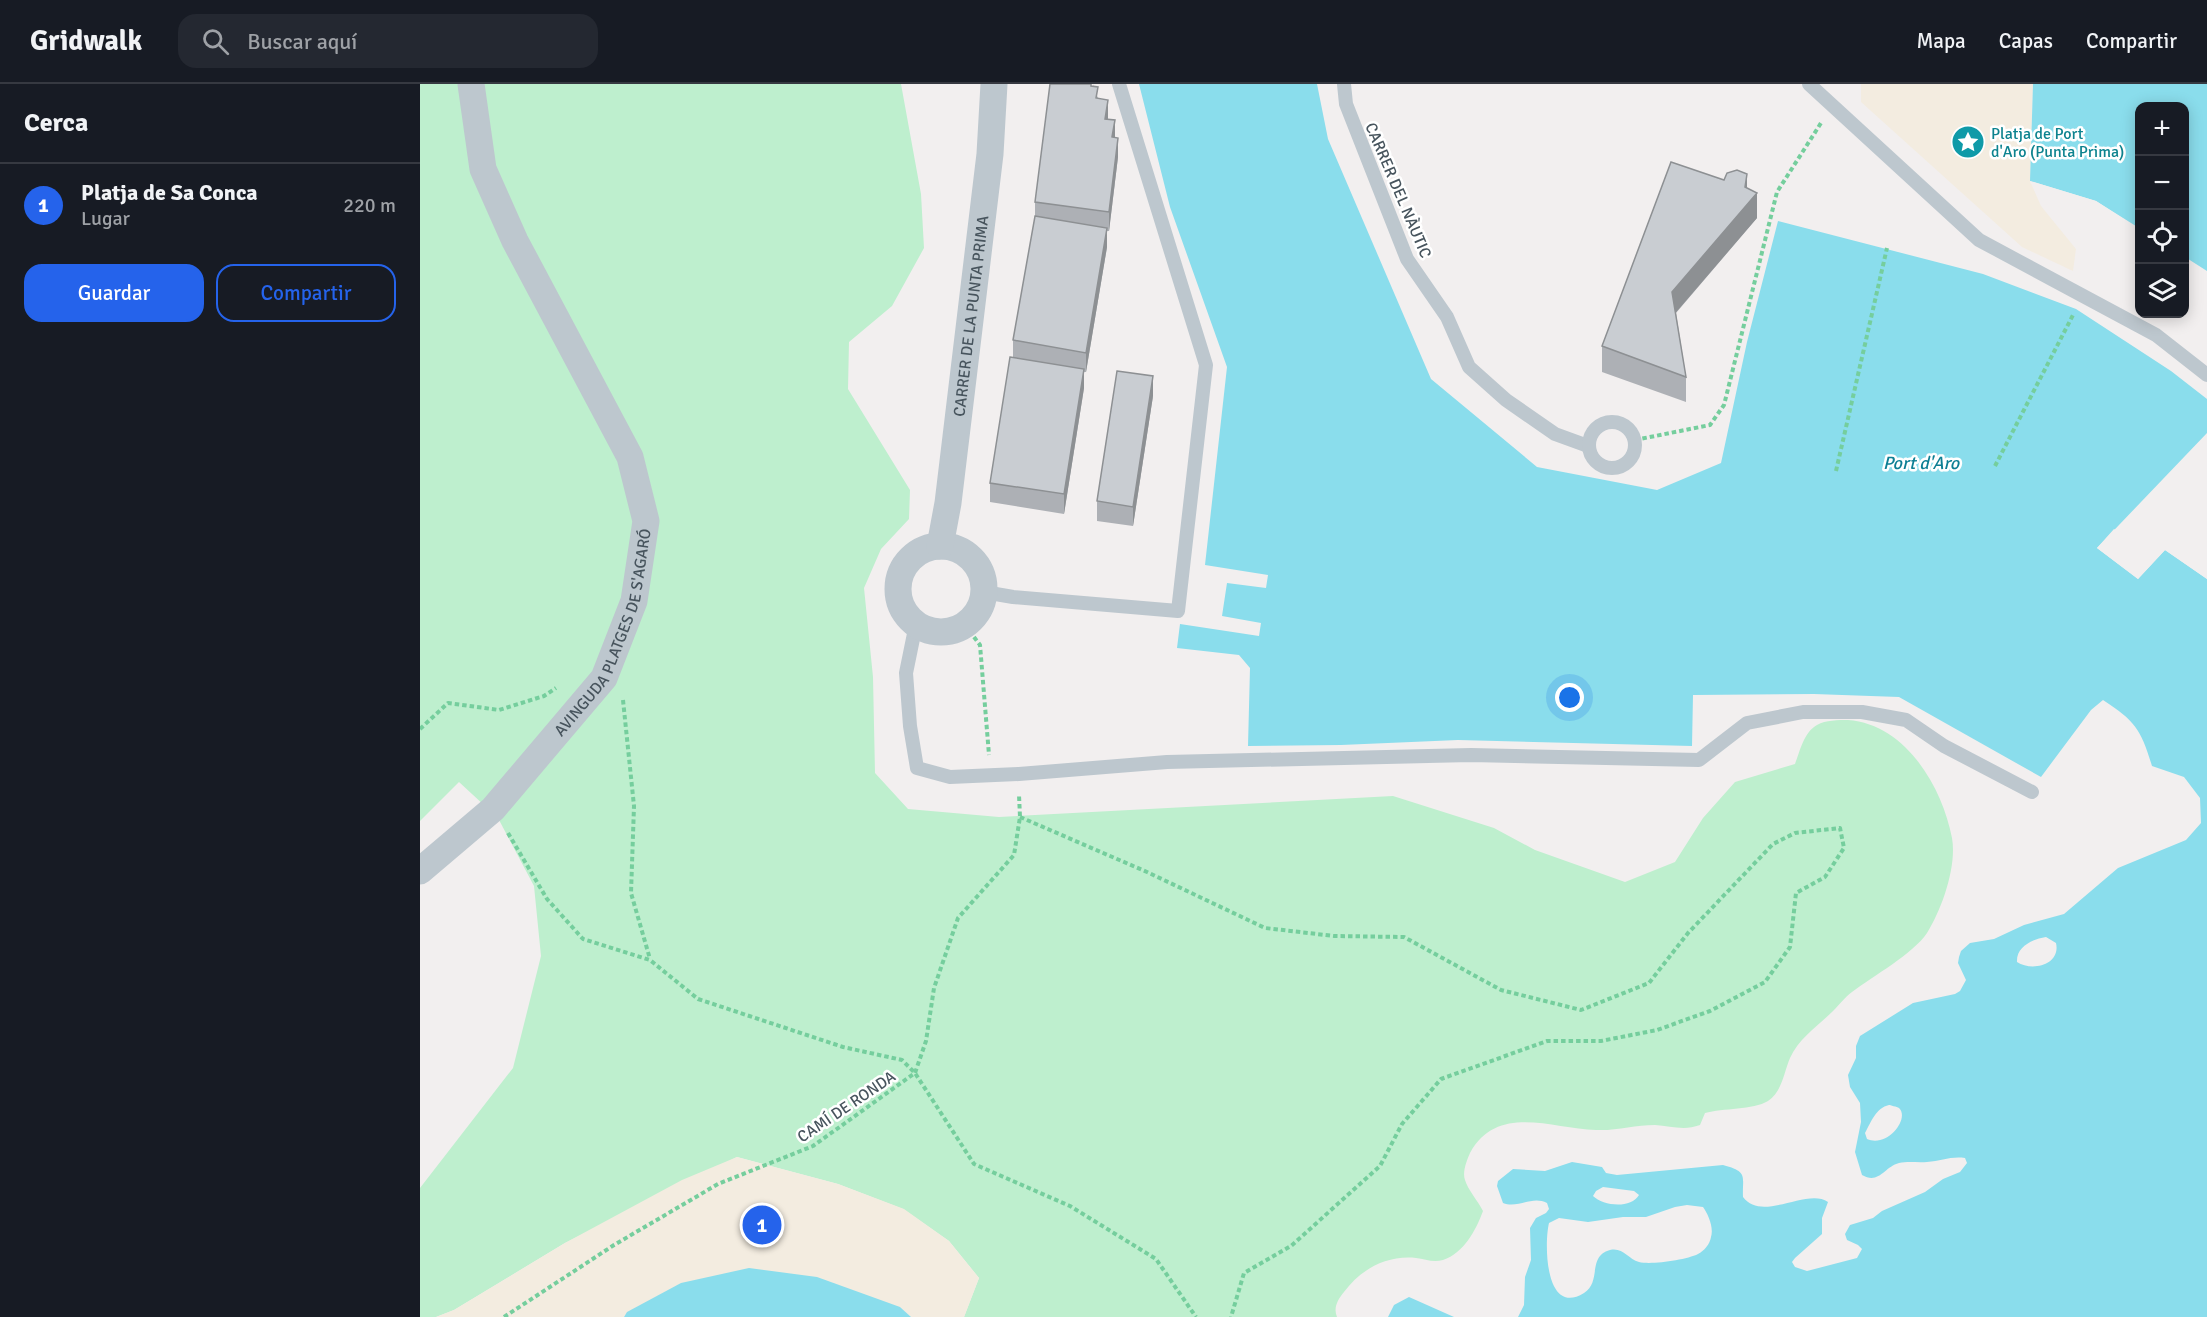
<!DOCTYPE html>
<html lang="es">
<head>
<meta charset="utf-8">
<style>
  :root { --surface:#171b24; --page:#242831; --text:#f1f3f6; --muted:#9ea1a6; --line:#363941; --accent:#2563eb }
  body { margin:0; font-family:Signika,sans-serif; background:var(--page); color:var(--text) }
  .controls { position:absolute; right:18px; top:18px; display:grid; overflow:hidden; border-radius:12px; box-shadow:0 3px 15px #0003 }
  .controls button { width:54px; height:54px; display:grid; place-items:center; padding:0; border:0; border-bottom:2px solid var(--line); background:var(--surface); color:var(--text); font:30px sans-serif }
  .you { position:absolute; left:1150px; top:614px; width:21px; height:21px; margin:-15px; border:4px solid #fff; border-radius:50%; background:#1a73e8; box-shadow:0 0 0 9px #1a73e833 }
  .badge { display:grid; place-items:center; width:39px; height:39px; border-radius:50%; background:var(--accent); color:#fff; font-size:20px; font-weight:700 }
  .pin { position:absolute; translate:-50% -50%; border:3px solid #fff; box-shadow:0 2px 6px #0006 }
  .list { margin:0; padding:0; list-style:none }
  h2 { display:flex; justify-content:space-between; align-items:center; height:78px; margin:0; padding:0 24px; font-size:26px }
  h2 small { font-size:20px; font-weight:400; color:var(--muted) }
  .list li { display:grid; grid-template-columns:39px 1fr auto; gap:18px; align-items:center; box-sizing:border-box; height:84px; padding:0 24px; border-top:2px solid var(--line) }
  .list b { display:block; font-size:22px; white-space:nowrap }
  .list p { margin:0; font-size:20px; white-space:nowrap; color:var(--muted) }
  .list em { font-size:20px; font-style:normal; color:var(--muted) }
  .actions { display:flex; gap:12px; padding:18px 24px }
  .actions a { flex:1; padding:14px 0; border:2px solid var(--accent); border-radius:18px; text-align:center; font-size:21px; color:var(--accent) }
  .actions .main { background:var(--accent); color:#fff }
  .icon { flex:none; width:33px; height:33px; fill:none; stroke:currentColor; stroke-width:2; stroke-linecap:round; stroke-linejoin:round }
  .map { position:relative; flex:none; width:1787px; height:1233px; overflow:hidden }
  header { display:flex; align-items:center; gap:36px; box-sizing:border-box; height:84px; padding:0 30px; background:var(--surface); border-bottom:2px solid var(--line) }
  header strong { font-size:28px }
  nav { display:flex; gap:33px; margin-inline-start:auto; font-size:21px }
  .search { width:420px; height:54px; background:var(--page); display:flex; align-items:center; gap:15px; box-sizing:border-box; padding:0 21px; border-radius:18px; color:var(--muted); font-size:22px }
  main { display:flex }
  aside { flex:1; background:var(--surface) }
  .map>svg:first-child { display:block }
  .green { fill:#beefce }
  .sand { fill:#f3ece0 }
  .water { fill:#8addec; fill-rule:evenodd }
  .pier { fill:#f2efef }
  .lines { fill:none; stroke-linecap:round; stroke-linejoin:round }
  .path { stroke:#75ce9d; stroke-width:4; stroke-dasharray:4.5 3; stroke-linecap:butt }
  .lane { stroke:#bdc7ce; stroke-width:14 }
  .street { stroke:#bdc7ce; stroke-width:27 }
  .wall { fill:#adb0b5 }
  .shaded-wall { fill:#8d9093 }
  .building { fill:#c9cdd2; stroke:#8d9093; stroke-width:1.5 }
  .labels { text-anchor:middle; stroke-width:5; stroke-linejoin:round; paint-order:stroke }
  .culture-label { font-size:16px; fill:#0d838f; stroke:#fff; text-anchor:start }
  .street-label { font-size:16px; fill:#47545d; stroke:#fff }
  .water-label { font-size:18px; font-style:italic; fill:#0d7f94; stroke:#fff }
</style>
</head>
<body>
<header>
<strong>Gridwalk</strong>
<div class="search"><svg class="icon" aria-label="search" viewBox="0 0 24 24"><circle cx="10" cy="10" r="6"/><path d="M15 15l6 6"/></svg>Buscar aquí</div>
<nav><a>Mapa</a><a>Capas</a><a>Compartir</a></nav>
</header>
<main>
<aside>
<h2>Cerca<small></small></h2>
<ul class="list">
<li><span class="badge">1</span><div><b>Platja de Sa Conca</b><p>Lugar</p></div><em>220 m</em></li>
</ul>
<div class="actions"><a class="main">Guardar</a><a>Compartir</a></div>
</aside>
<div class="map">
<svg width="1787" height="1233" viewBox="0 0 1787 1233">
  <rect width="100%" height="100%" fill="#f2efef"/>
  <path class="green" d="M 0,0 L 481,0 L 501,110 L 504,164 L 472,222 L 429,258 L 428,305 L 490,406 L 489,435 L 461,465 L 444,504 L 453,593 L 455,689 L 488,725 L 579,733 L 973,712 L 1074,744 L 1115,766 L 1205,798 L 1255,778 L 1283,734 L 1315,698 L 1375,680 C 1380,667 1384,648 1397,641 C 1406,636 1418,636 1428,636 C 1485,640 1522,702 1532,754 C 1537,782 1522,825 1507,849 C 1493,870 1453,892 1432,908 C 1425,913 1419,921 1413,927 C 1398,942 1379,954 1370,974 C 1364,988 1362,1008 1348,1017 C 1333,1026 1303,1024 1285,1029 L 1280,1041 C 1264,1047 1251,1042 1235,1041 C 1215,1041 1196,1047 1176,1046 C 1132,1045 1078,1019 1050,1069 C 1047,1076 1042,1088 1045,1096 C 1048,1106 1058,1117 1063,1127 C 1056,1146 1044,1169 1023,1176 C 1013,1179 1005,1175 996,1174 C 967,1171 941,1185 924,1208 C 918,1215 913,1224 917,1233 L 544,1233 L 559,1194 L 529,1157 L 483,1125 L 418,1100 L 317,1073 L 145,1159 L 34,1226 L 16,1233 L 0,1233 L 0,1104 L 93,984 L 121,872 L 114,802 L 78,734 L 39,698 L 0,737 Z"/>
  <g class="sand">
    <polygon points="1441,0 1613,0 1610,97 1621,122 1656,165 1653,187 1602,163 1441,18"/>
    <polygon points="317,1073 418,1100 484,1125 529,1157 559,1194 544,1233 491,1233 480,1223 207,1228 204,1233 16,1233 34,1226 145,1159 262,1096"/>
  </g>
  <g class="water">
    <path d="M 719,0 L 897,0 L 908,55 L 1011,295 L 1117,383 L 1237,406 L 1301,379 L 1327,258 L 1358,137 L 1563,190 L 1656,225 L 1751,287 L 1787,315 L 1787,349 L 1677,464 L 1718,495 L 1745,466 L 1787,495 L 1787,1233 L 1098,1233 L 1104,1221 L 1105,1193 L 1111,1176 L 1110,1144 L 1116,1134 L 1126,1129 L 1129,1125 L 1127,1119 C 1112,1111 1098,1125 1083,1119 L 1077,1102 L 1078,1097 L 1093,1085 L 1125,1087 L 1152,1078 L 1182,1083 L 1186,1089 L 1197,1091 L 1303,1081 C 1329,1088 1322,1092 1323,1113 C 1342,1139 1387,1103 1408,1118 L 1402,1134 L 1402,1150 L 1375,1174 L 1372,1178 L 1375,1183 L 1387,1187 L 1437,1174 L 1442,1165 L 1438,1161 L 1427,1156 L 1425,1150 L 1430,1141 L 1453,1134 L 1462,1127 L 1505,1108 L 1523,1095 L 1540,1088 L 1547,1079 L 1545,1074 C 1531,1072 1521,1077 1507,1078 C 1498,1079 1489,1077 1479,1079 C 1464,1083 1459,1101 1442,1091 L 1435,1068 L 1441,1038 L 1440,1019 L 1430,1003 L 1428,991 L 1436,974 L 1436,962 L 1440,952 L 1493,919 L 1535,910 L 1540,907 L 1546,896 L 1538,879 L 1539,873 L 1541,867 L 1550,859 L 1574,855 L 1604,841 L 1644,830 L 1698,784 L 1766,756 L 1781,739 L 1780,714 L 1764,693 L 1732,682 C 1721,645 1715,637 1683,616 L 1671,626 L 1621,693 L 1479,613 L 1394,610 L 1273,611 L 1272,662 L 1038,656 L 921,661 L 828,662 L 830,584 L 819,571 L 757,564 L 760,540 L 839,552 L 841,539 L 802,532 L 807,499 L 846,504 L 848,491 L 785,481 L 807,283 L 750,123 ZM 1626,853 L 1636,859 C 1641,881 1612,888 1597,878 C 1596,863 1612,855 1626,853 ZM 1469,1021 C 1470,1021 1477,1023 1479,1024 C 1490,1034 1468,1064 1447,1055 L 1445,1049 C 1451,1038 1456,1024 1469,1021 ZM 1183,1103 L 1214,1107 L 1219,1111 C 1211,1125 1183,1122 1173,1112 L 1176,1107 ZM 1267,1121 L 1283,1123 C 1288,1130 1294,1143 1291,1153 C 1290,1160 1284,1167 1278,1170 C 1266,1176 1231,1181 1219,1178 C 1208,1175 1203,1163 1190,1166 C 1167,1172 1182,1198 1164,1209 C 1125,1233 1124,1160 1129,1139 L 1139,1134 L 1168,1138 L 1203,1133 L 1226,1133 L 1255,1123 Z"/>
    <polygon points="1613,0 1787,0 1787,187 1765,173 1764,22 1720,22 1719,145 1676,117 1610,97"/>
    <polygon points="329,1184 397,1193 480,1223 491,1233 204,1233 207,1228 261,1199"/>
    <polygon points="989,1213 1034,1233 968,1233 974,1221"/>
  </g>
  <g class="pier">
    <polygon points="1610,97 1676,117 1719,144 1720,148 1675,120 1611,100"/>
    <polygon points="1694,445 1697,447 1682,464 1718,491 1745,463 1787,492 1787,495 1745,466 1718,495 1677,464"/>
  </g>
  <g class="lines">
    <g class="path">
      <polyline points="1215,356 1290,341 1304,321 1357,108 1401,39"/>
      <polyline points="1575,382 1653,231"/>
      <polyline points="1416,387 1467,164"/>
      <polyline points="545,541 560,561 569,671"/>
      <polyline points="203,616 214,722 211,809 230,875"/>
      <polyline points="0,645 28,619 79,626 124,612 136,604"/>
      <polyline points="600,733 727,788 845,844 914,852 984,853 1081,906 1161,926 1229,899 1268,849 1353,760 1375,749 1420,744 1424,764 1405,793 1376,809 1370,863 1345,898 1290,927 1237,946 1181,957 1127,957 1021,995 982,1040 960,1082 871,1162 824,1189 811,1233"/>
      <polyline points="88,749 127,815 163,855 230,876 278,915 423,963 482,976 495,989 554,1080 650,1122 736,1175 776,1233"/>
      <polyline points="84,1233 194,1161 298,1100 393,1062 495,989 506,957 514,904 538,834 594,771 600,733 599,711"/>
    </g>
    <g class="lane">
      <polyline points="924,0 926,20 987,175 1027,233 1049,283 1086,316 1135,350 1168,362"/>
      <polyline points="1389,0 1559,156 1736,251 1787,291"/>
      <circle cx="1192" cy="361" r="23"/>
      <polyline points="564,508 593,513 758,527 786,281 699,0"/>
      <polyline points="496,540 486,589 490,642 497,684 530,693 599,690 747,678 1051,671 1279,676 1327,639 1383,628 1442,628 1486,636 1524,662 1612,708"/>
    </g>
    <g class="street">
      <circle cx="521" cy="505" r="43"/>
      <path id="s1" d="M 520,462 L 528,419 L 570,70 L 574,0"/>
      <path id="s2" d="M 0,787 L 73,725 L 184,594 L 214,517 L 226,437 L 210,373 L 95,157 L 63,85 L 51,0"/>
    </g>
  </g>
  <g class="wall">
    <polygon points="674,0 673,3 678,14 695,53 698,73 689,147 687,147 687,163 666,288 664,288 664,304 644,430 570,418 570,399 593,274 593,256 615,132 615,118"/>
    <polygon points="1327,104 1337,134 1256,229 1266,293 1266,318 1182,288 1182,262"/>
    <polygon points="733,312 713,442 677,437 677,417"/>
  </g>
  <g class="shaded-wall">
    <polygon points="688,16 688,35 685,35"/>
    <polygon points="695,36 695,55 692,53"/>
    <polygon points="698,54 698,73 689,147 689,128"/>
    <polygon points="1327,90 1327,115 1337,109 1337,134 1252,233 1252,208 1325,103"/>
    <polygon points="687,144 687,163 666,288 666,269"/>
    <polygon points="664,285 664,304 644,430 644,410"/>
    <polygon points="733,292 733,312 713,442 713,423"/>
  </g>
  <g class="building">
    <polygon points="630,0 671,0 671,2 678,3 676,14 688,16 685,35 695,36 692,53 698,54 689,128 615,118"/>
    <polygon points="1251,78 1304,96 1307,89 1317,86 1327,90 1325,103 1337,109 1252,208 1266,293 1182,262"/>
    <polygon points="615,132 687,144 666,269 593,256"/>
    <polygon points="590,273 664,285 644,410 570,399"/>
    <polygon points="697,287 733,292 713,423 677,417"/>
  </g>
  <defs>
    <symbol id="sight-disc" viewBox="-11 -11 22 22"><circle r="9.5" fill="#0f9aa8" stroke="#fff"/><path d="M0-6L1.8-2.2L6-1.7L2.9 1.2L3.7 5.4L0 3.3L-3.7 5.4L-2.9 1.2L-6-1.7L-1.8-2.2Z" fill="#fff"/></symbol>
  </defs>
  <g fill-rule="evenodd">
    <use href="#sight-disc" x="1529" y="39" width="38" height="38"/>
  </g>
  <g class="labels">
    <g class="culture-label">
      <text x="1571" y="55">Platja de Port<tspan x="1571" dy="18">d'Aro (Punta Prima)</tspan></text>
    </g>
    <g class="street-label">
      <text transform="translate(979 106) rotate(67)" y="6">CARRER DEL NÀUTIC</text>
      <text dy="6" stroke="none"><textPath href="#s1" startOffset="232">CARRER DE LA PUNTA PRIMA</textPath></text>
      <text dy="6" stroke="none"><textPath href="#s2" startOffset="309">AVINGUDA PLATGES DE S'AGARÓ</textPath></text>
      <text transform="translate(426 1022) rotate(-34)" y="6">CAMÍ DE RONDA</text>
    </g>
    <g class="water-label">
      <text x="1501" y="385">Port d'Aro</text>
    </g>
  </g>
</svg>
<div class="controls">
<button>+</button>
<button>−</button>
<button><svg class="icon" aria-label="locate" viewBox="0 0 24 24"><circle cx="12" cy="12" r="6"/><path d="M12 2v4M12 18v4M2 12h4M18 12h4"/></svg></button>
<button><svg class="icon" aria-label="layers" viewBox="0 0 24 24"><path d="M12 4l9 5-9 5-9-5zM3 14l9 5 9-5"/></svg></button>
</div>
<div class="you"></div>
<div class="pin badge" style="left:342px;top:1141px">1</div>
</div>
</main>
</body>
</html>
